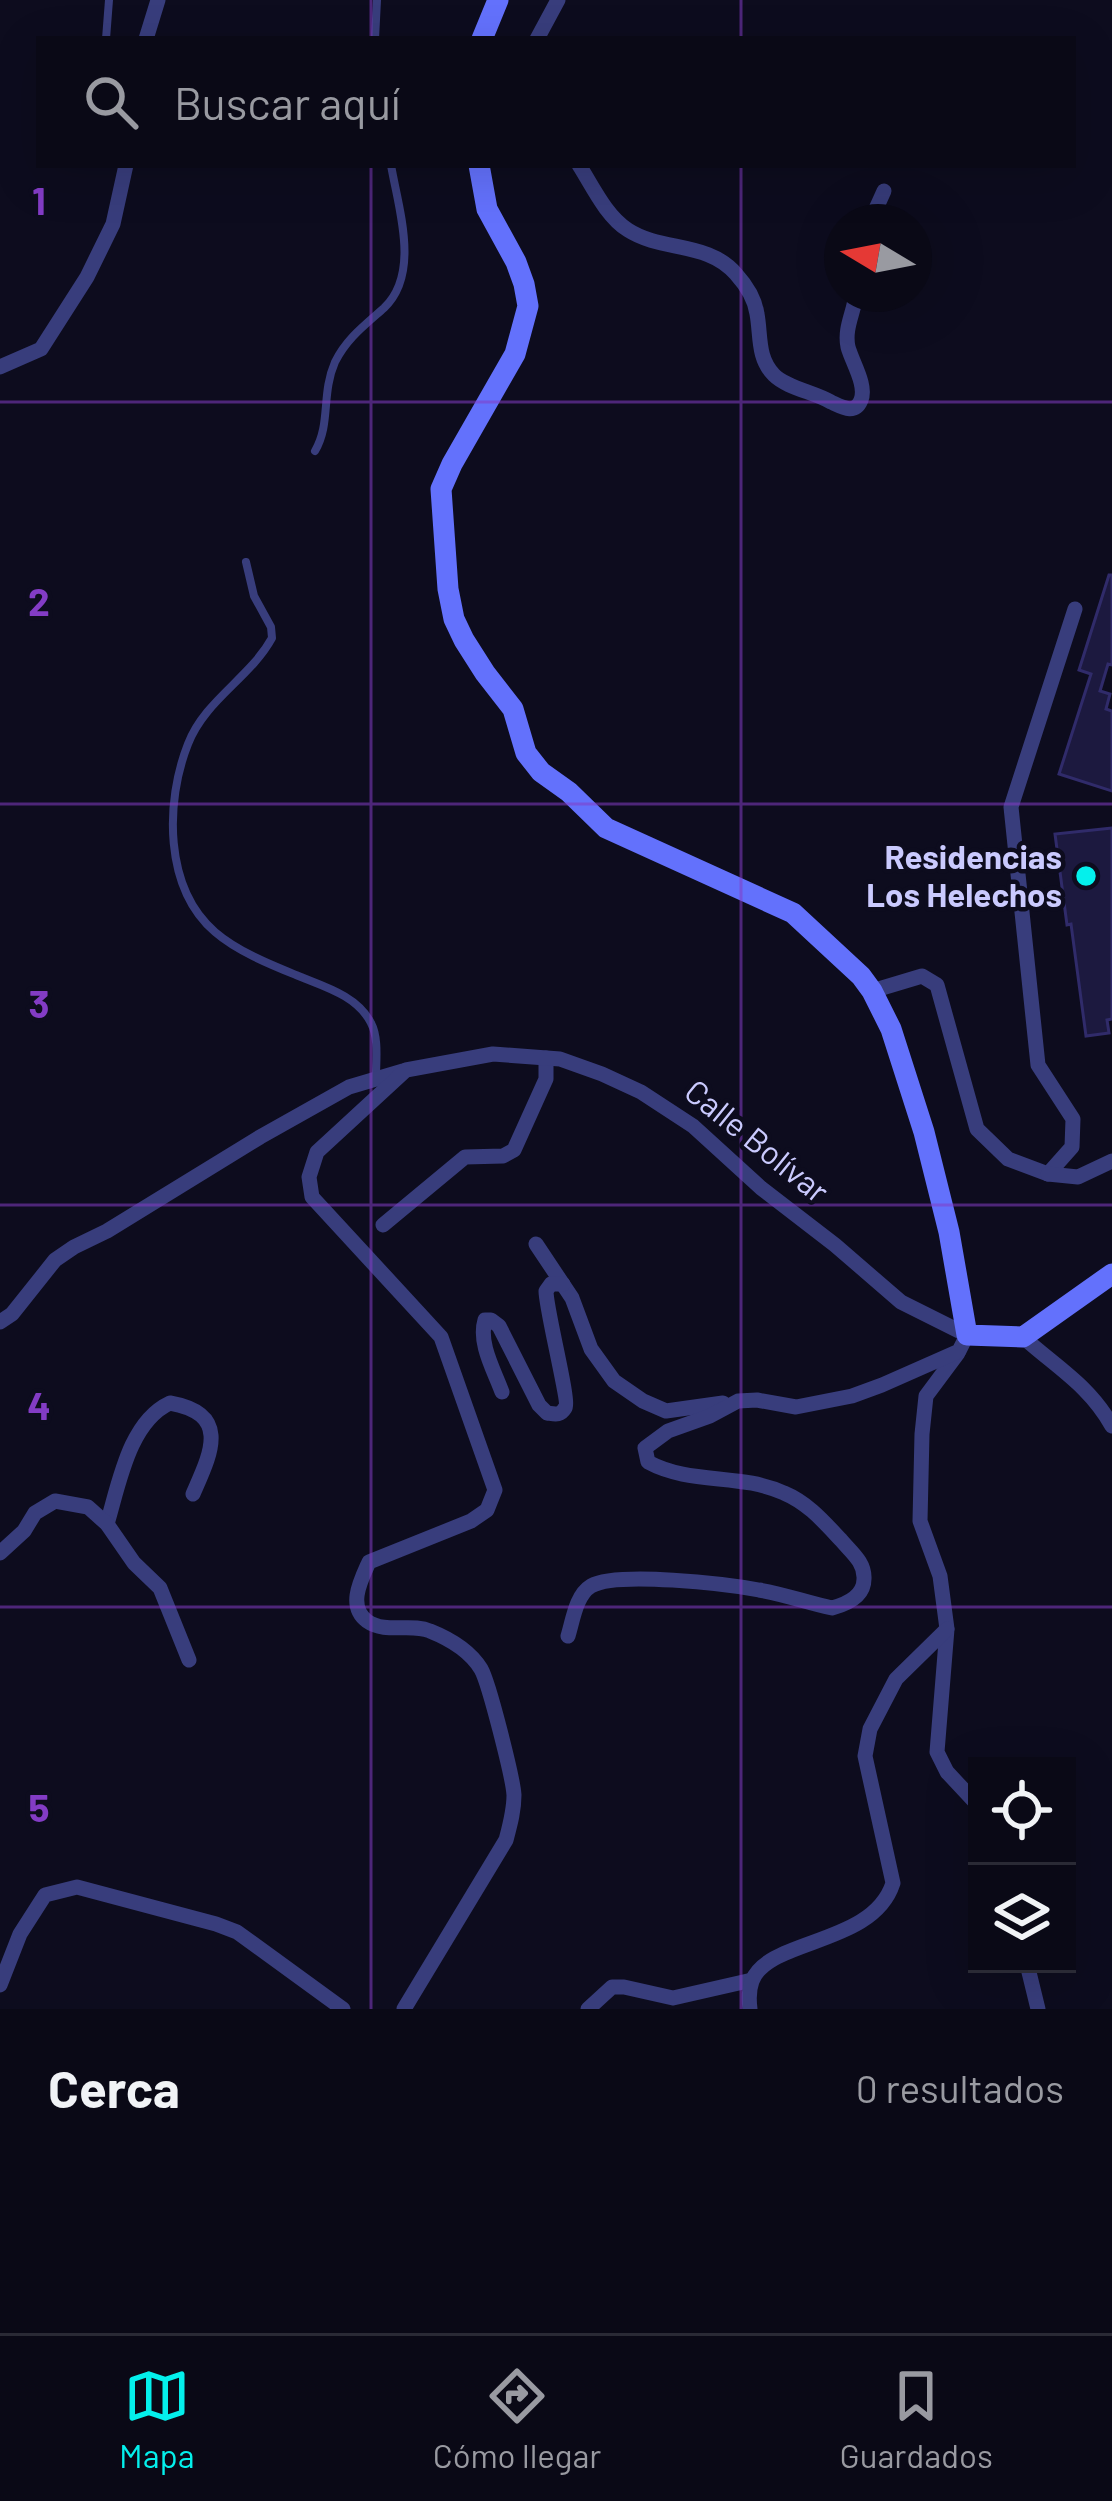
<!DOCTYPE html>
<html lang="es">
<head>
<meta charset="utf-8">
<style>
  :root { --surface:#0a0916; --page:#13121f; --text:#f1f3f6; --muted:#999aa1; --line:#2a2a35; --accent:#04f0ec }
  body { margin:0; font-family:Barlow,sans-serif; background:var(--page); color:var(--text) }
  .controls { position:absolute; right:36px; bottom:36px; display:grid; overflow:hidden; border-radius:0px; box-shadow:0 12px 48px #0002 }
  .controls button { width:108px; height:108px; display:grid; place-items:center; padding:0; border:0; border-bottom:3px solid var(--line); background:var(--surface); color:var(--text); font:60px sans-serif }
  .compass { position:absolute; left:824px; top:204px; width:108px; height:108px; border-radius:50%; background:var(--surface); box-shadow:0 12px 48px #0002; rotate:280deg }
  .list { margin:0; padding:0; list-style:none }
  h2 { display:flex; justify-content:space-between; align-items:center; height:156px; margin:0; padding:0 48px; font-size:51px }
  h2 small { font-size:39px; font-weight:400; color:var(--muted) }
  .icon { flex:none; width:66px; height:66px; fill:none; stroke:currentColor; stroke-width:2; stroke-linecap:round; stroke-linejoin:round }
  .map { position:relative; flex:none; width:1112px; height:2009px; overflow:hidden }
  .search { position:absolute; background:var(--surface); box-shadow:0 12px 48px #0002; left:36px; right:36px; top:36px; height:132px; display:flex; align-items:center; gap:30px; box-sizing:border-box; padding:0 42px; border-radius:0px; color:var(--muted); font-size:45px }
  .sheet { height:324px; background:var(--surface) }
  nav { display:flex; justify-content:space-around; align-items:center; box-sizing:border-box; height:168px; border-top:3px solid var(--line); background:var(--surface); font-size:33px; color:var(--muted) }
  nav a { display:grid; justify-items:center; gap:6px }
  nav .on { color:var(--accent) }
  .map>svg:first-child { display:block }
  .building { fill:#1c193f; stroke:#302b6a; stroke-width:3 }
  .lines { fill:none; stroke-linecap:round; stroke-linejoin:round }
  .lane { stroke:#383d7c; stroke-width:8 }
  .street { stroke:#383d7c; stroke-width:15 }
  .secondary { stroke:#6371fc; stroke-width:21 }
  .grid { fill:none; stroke:#833cc5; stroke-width:3; stroke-opacity:0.55 }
  .poi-dot { fill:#04f0ec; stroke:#0d0c1e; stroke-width:4.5 }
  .labels { text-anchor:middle; stroke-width:9; stroke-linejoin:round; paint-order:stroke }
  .poi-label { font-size:33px; font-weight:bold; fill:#cacafe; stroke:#0d0c1e; text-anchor:end }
  .street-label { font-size:33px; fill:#cacafe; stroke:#0d0c1e }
  .grid-label { font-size:39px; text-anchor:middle; font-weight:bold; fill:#833cc5; stroke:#0d0c1e; stroke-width:9; stroke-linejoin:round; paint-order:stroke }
</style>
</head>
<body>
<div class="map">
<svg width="1112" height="2009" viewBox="0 0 1112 2009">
  <rect width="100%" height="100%" fill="#0d0c1e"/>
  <g class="building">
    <polygon points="1109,575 1112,575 1112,665 1108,664 1100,691 1110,694 1106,709 1112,711 1112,791 1059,774 1091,674 1079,670"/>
    <polygon points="1112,828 1112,1019 1107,1020 1109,1033 1086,1036 1071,924 1067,925 1055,834"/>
  </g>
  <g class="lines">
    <g class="lane">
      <polyline points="106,39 109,0"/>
      <polyline points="375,39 377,0"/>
      <path d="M 315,451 C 331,424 321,394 335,362 C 347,338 365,325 384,308 C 421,273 398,207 391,165"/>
      <path d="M 246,562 L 254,596 L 271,627 L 272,638 C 250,678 205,700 188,744 C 165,802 164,888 215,932 C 237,951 269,964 296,975 C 322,986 357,995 371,1023 C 379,1038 376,1061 376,1077"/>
    </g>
    <g class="street">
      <polyline points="146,39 158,0"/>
      <polyline points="537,39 558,0"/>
      <path d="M 579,165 C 593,187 606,216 628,230 C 662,252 708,241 736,274 C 746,285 755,300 757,314 C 761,335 757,358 774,375 C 787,388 814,392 831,402 C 842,407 855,415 861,400 C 867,385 852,362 848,347 C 844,328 854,313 856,294"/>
      <polyline points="870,222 884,191"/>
      <polyline points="0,367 41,349 87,277 113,224 126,165"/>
      <polyline points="872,991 922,976 937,985 977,1129 1008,1159 1048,1174 1072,1147 1073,1119 1038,1065 1011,807 1075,609"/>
      <polyline points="1048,1174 1078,1177 1112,1161"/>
      <polyline points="383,1225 465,1157 503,1156 514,1150 546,1079 546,1058"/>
      <polyline points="536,1244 572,1298 591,1349 614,1381 643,1401 666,1411 723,1403"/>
      <polyline points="0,1322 12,1314 55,1260 74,1247 107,1231 260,1137 349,1087 403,1071"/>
      <path d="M 1023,1337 C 1056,1367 1089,1385 1112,1426"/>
      <polyline points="958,1353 926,1396 922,1434 920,1521 940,1576 947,1629 937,1752 947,1772 977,1804"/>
      <path d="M 502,1392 C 494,1370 478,1343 485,1320 L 491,1320 L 499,1326 L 539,1405 L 547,1413 C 555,1414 560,1416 565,1408 C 570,1401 546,1310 546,1291 L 551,1284 L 563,1284"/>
      <path d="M 107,1524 C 119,1484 129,1422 170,1403 C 232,1414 210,1455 193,1494"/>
      <polyline points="0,1553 24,1531 35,1513 55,1501 88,1507 107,1524 134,1563 160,1588 189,1660"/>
      <polyline points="1027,1964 1038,2009"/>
      <polyline points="0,1985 20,1934 45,1895 77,1887 216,1924 237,1932 343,2009"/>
      <path d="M 404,2009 L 506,1840 C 510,1825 514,1811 514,1795 C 513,1778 489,1683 481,1669 C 470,1651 450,1639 430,1631 C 412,1623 385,1634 367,1621 C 347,1606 361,1580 369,1562 L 471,1521 L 487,1510 L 495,1490 L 441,1337 L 312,1197 L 309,1177 L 317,1152 L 406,1070 L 493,1054 L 560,1059 L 602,1074 L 641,1092 L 693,1126 L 761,1188 L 835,1245 L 901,1302 L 967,1335 L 959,1351 L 882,1385 L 852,1396 L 796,1407 L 757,1400 L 738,1401 L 710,1416 L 668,1431 L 645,1448 L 648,1462 C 690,1485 741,1473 784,1493 C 808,1503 824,1522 841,1540 C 851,1552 865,1562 864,1579 C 864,1596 847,1604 832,1608 C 808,1603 784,1594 759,1590 C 727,1584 617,1571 591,1586 C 576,1595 573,1620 568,1636"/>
      <polyline points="588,2009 612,1987 624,1987 673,1998 752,1980"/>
      <path d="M 750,2009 C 749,2001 749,1989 752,1981 C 768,1938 873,1946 893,1883 L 865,1756 L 870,1729 L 896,1679 L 947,1629"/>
    </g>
    <g class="secondary">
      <polyline points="482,39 498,0"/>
      <polyline points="479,165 487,209 516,262 524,284 528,306 515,354 452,464 441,489 448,589 454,619 464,640 485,673 513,709 526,753 541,772 569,792 606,828 793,913 861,976 872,991 891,1029 924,1132 949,1232 967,1335 1023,1337 1112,1274"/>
    </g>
  </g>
  <path class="grid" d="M 371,0 L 371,39M 741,0 L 741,39M 371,165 L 371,2009M 741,165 L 741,2009M 0,402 L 1112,402M 0,804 L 1112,804M 0,1205 L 1112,1205M 0,1607 L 1112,1607"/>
  <circle class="poi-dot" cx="1086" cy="876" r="12"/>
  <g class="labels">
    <g class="poi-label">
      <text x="1062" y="869">Residencias<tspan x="1062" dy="38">Los Helechos</tspan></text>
    </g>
    <g class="street-label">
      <text transform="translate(757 1141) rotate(39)" y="12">Calle Bolívar</text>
    </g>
  </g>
  <g class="grid-label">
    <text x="39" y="215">1</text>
    <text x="39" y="616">2</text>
    <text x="39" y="1018">3</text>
    <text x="39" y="1420">4</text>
    <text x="39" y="1822">5</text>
  </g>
</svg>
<div class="controls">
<button><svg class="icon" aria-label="locate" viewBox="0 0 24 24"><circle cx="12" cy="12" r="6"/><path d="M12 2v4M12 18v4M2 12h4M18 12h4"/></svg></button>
<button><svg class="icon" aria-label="layers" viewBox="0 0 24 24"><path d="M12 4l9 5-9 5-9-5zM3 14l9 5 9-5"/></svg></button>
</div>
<svg class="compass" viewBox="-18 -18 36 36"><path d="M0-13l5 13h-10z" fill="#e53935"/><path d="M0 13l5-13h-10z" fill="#999aa1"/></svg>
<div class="search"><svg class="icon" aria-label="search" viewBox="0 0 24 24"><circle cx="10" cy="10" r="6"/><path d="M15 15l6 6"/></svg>Buscar aquí</div>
</div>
<section class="sheet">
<h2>Cerca<small>0 resultados</small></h2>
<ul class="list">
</ul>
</section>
<nav>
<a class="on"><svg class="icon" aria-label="map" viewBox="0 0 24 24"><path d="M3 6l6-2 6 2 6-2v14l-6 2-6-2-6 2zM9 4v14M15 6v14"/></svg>Mapa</a>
<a><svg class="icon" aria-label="directions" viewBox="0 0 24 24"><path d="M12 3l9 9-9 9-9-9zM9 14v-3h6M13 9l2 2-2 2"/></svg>Cómo llegar</a>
<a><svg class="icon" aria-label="saved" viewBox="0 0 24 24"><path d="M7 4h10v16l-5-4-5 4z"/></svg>Guardados</a>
</nav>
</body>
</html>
